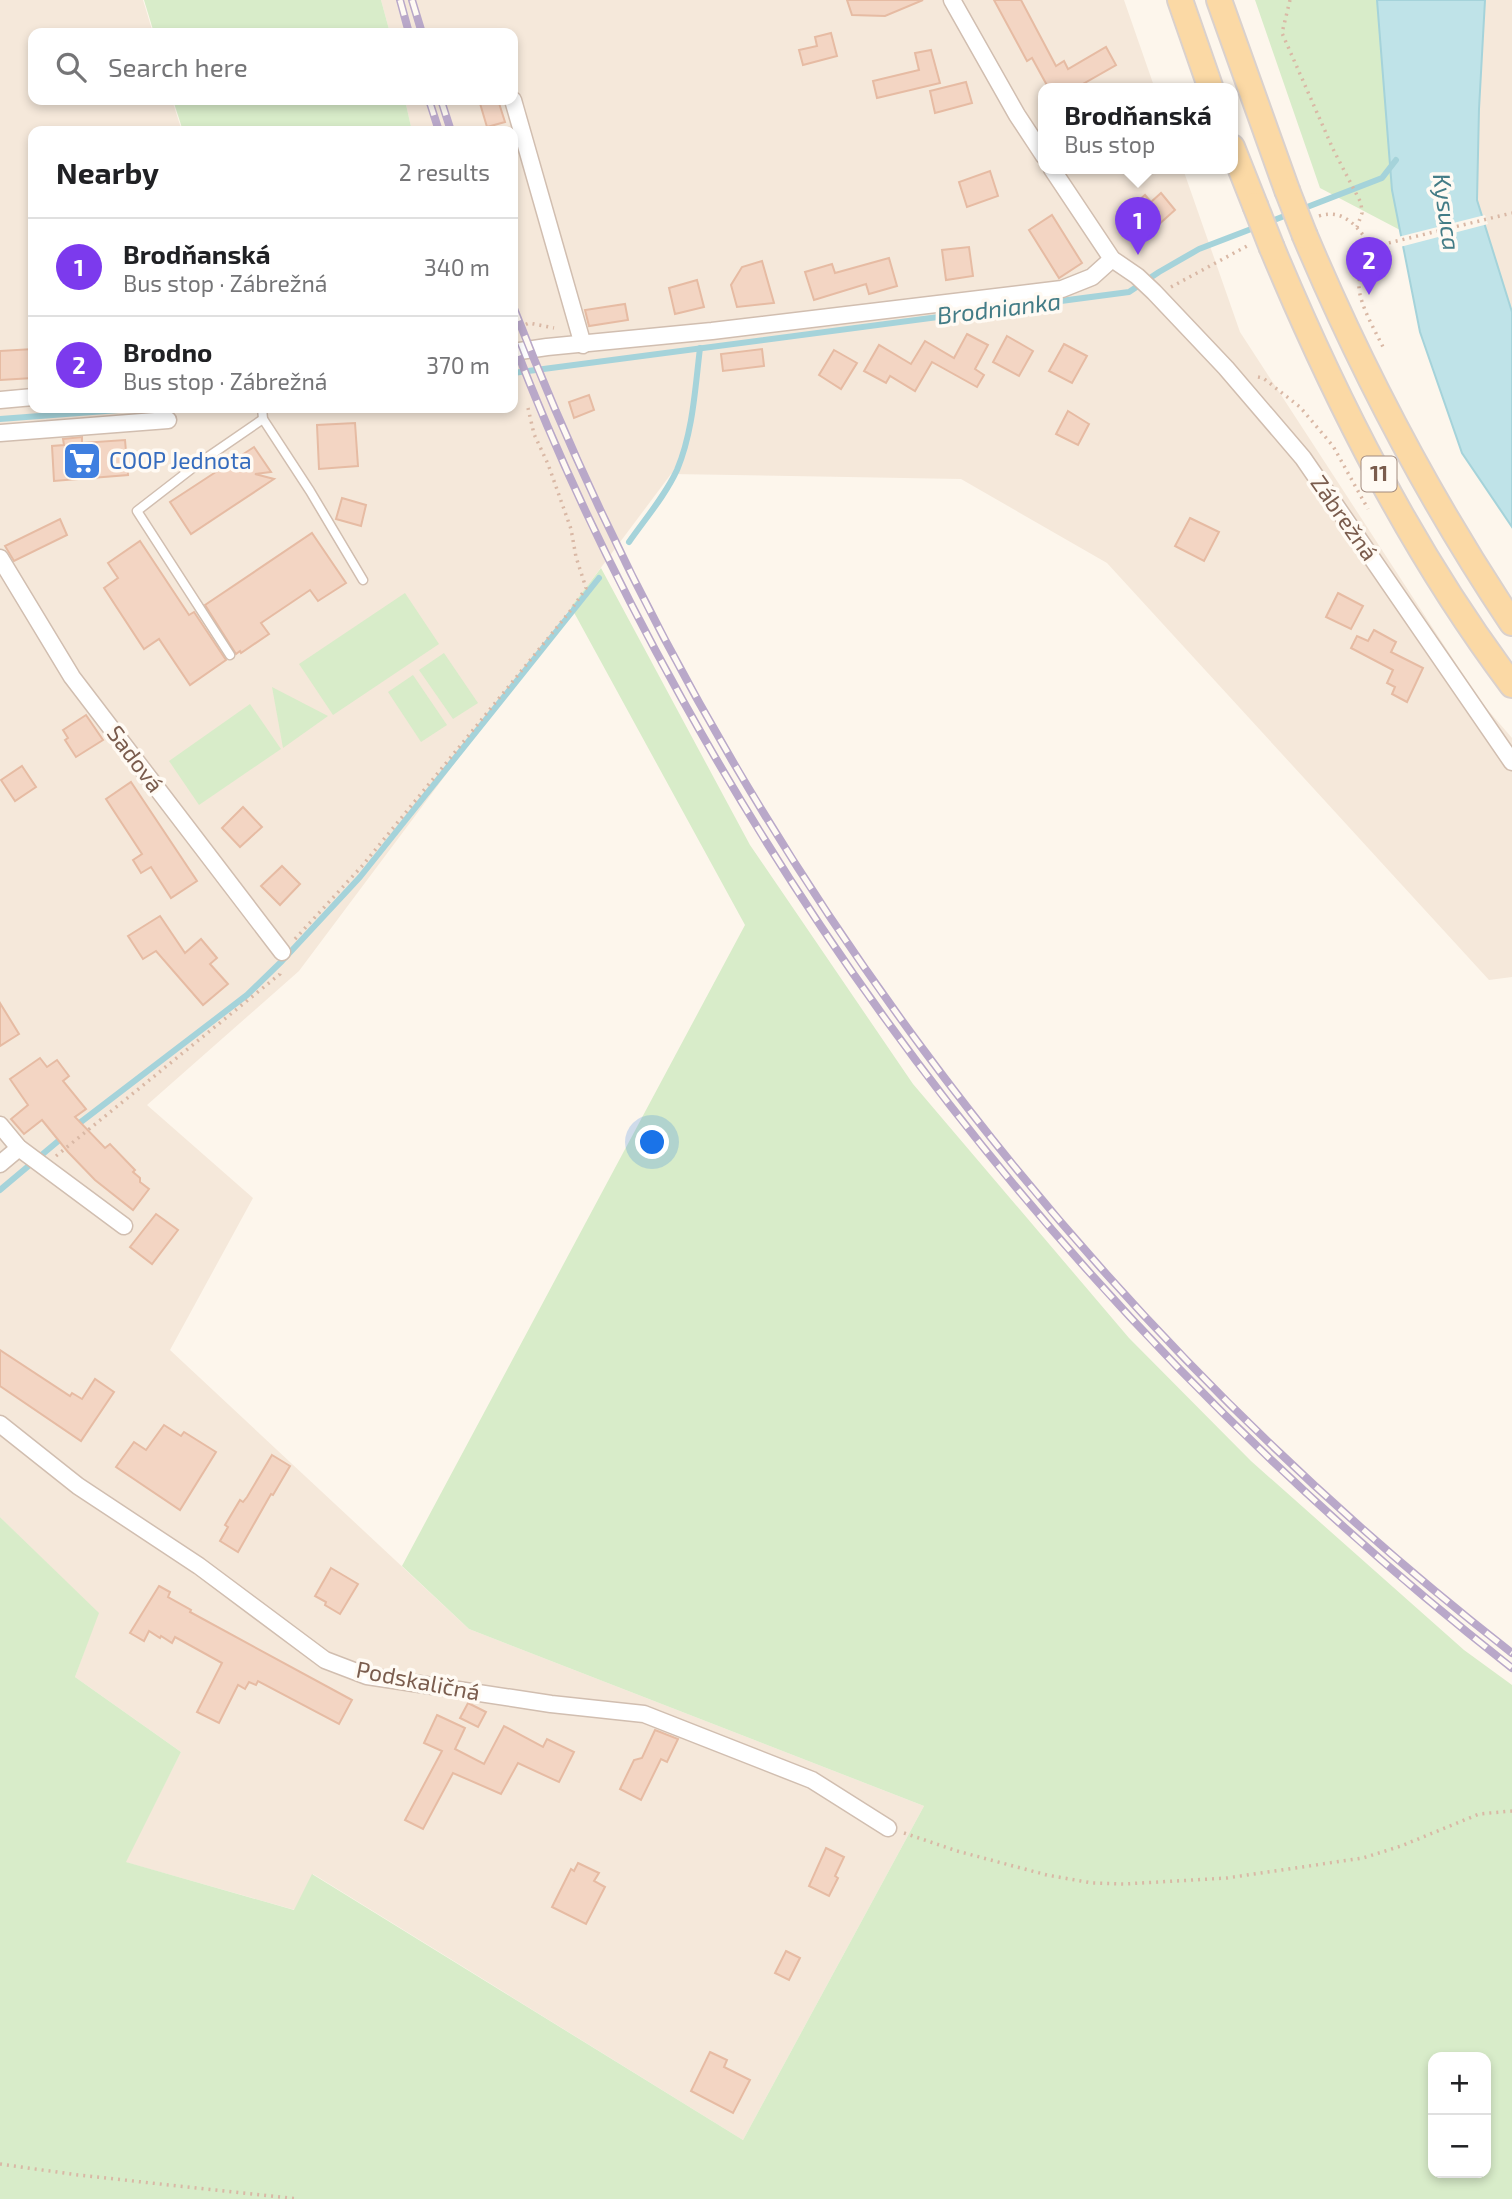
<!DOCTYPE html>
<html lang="en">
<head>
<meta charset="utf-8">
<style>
  :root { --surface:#fff; --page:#f6f6f6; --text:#202124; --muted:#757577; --line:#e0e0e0; --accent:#7c3aed }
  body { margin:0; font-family:"Exo 2",sans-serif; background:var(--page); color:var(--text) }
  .controls { position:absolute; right:21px; bottom:21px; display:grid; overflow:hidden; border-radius:14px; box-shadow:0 4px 10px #0003 }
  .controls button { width:63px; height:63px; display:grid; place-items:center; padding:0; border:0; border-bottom:2px solid var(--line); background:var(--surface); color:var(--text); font:35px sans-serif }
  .you { position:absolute; left:653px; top:1143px; width:24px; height:24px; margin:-18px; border:5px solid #fff; border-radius:50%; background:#1a73e8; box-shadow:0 0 0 10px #1a73e833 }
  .badge { display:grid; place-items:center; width:46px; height:46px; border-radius:50%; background:var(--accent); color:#fff; font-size:23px; font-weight:700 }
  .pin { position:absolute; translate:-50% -58px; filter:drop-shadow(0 2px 4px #0008) }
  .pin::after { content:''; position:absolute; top:37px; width:24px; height:21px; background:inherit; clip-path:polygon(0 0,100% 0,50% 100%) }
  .popup { position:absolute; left:1038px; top:83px; width:200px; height:91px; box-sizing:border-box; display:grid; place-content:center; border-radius:14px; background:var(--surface); filter:drop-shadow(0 2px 5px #0005); font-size:23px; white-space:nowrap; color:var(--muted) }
  .popup b { font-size:26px; color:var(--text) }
  .popup::after { content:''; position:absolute; left:50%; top:100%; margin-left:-14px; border:14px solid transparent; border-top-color:var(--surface) }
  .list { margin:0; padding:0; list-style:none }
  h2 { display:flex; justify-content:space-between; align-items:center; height:91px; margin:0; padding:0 28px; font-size:30px }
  h2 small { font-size:23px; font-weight:400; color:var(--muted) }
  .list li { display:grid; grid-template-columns:46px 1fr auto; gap:21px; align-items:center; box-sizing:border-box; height:98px; padding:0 28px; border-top:2px solid var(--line) }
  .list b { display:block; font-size:26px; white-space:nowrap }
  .list p { margin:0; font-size:23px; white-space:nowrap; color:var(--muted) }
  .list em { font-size:23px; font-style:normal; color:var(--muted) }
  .icon { flex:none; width:38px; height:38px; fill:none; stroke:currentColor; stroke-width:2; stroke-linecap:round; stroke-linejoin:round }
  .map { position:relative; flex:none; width:1512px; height:2199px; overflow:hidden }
  .search { position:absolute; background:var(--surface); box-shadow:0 4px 10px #0003; left:28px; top:28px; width:490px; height:77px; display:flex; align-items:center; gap:18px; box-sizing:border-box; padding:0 24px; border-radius:14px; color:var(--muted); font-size:26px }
  .panel { position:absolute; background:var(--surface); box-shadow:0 4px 10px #0003; left:28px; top:126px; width:490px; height:287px; border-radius:14px }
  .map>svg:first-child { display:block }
  .residential { fill:#f5e8da }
  .green { fill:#d8ecc9; fill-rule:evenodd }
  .water { fill:#bfe3e8; stroke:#a5d3da; stroke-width:2 }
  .pier { fill:#fdf6ec }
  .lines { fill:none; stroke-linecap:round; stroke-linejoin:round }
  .stream { stroke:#a5d3da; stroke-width:6 }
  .building { fill:#f3d5c3; stroke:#e6bba3; stroke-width:2 }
  .lane-casing { stroke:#d1beb0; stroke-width:11 }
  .street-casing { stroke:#d1beb0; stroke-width:19 }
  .primary-casing { stroke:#dad1cd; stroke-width:28 }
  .path { stroke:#d9b8a5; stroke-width:3.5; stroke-dasharray:2 5; stroke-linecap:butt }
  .lane { stroke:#fff; stroke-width:8 }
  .street { stroke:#fff; stroke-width:16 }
  .primary { stroke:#fbd9a5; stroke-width:24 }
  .rail-casing { stroke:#b9a8c9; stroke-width:8 }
  .rail { stroke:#fffaf3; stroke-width:5; stroke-dasharray:16; stroke-linecap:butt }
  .primary-bridge-casing { stroke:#dad1cd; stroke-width:28; stroke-linecap:butt }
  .primary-bridge { stroke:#fbd9a5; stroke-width:24 }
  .labels { text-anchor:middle; stroke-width:7; stroke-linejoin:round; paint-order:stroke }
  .shield { fill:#fffaf3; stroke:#a28b7f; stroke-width:2 }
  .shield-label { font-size:21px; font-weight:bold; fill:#7a5c4d }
  .shop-label { font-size:23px; fill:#366cbe; stroke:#fffaf3; text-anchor:start }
  .street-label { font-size:23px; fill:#7a5c4d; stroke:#fffaf3 }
  .water-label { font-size:24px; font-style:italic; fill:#437c86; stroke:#fffaf3 }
</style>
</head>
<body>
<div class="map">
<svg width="1512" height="2199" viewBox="0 0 1512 2199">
  <rect width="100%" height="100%" fill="#fdf6ec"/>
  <g class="residential">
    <polygon points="0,0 143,0 153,33 33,33 33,100 172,100 182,131 33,131 33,408 513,408 513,131 412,131 405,100 513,100 513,33 390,33 381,0 1124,0 1155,89 1044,89 1044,169 1183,169 1240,332 1481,702 1512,738 1512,977 1489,980 1107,563 961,479 671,474 299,971 147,1105 253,1198 170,1350 469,1629 924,1806 743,2140 313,1874 295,1910 125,1862 181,1752 75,1677 98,1613 0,1517"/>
    <polygon points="1485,0 1512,0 1512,312 1477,200 1479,109"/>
  </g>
  <g class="green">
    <polygon points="144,0 381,0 390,33 154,33"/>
    <polygon points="1255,0 1377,0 1392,190 1400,230 1320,188"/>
    <polygon points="173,100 405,100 412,131 183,131"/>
    <path d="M 601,568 L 750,845 L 913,1084 L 1129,1338 L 1251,1461 L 1464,1650 L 1512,1685 L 1512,2199 L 0,2199 L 0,1517 L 99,1613 L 75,1677 L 181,1752 L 126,1862 L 294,1910 L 312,1874 L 743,2140 L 924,1806 L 469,1629 L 402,1566 L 745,925 L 571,607 ZM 1433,2057 L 1486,2057 L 1486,2173 L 1433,2173 Z"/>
    <polygon points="405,593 439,644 333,715 299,664"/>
    <polygon points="444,653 478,703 453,719 419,670"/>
    <polygon points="413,675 447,725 421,742 388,692"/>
    <polygon points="272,687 328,716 283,748"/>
    <polygon points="250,704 281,749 199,805 169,761"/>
  </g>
  <polygon class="water" points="1377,0 1485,0 1479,109 1477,200 1512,312 1512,527 1462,453 1420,332 1392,190"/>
  <polygon class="pier" points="1485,215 1488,224 1400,247 1398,237"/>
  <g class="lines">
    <g class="stream">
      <polyline points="1302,209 1382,178 1396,160"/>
      <polyline points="1269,222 1292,213"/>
      <polyline points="513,373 1129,292 1159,272 1199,249 1259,226"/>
      <polyline points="0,419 145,408"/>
      <path d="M 629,542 C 645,519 665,496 677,470 C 693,432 695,389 700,348"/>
      <polyline points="73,1128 247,995 282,961 360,877 599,578"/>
      <polyline points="0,1190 63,1137"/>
    </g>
  </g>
  <g class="building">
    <polygon points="847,0 923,0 885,16 852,15"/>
    <polygon points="994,0 1021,0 1056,66 1064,61 1068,69 1106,47 1116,65 1074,89 1049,89 1032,58 1027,61"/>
    <polygon points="831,33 837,56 803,65 799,50 817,46 815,37"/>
    <polygon points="931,50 940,83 877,98 873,81 919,70 915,53"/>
    <polygon points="966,82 972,103 935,113 930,91"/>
    <polygon points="479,100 498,100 505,122 487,127"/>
    <polygon points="990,171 998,196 967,207 959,182"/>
    <polygon points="1161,193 1175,210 1148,234 1127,210 1145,195 1151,202"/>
    <polygon points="1052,215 1082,263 1059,278 1029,230"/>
    <polygon points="969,247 973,276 946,280 942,250"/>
    <polygon points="889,258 897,286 869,294 866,284 814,300 805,272 832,264 835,273"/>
    <polygon points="762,261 774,303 737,307 731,285 742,267"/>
    <polygon points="697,280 704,307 675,314 669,288"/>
    <polygon points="625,304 628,320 589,326 585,310"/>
    <polygon points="967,334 988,345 975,369 984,375 977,387 932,362 915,391 890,376 886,383 864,371 879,345 911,364 925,341 954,358"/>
    <polygon points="1007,336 1033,351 1019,376 993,362"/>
    <polygon points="1064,344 1087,356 1072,383 1049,371"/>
    <polygon points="33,349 33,378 0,380 0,351"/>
    <polygon points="762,349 764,366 723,371 721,354"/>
    <polygon points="834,350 857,363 841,389 819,375"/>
    <polygon points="589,395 594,410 574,418 569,402"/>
    <polygon points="1068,411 1089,424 1078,445 1056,434"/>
    <polygon points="355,423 358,466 319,469 317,425"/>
    <polygon points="82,437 82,443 125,440 128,475 54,481 52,446 64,445 63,439"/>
    <polygon points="254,447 271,472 255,474 274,479 191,534 170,502"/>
    <polygon points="342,498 366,505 361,526 336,519"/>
    <polygon points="1190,518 1219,532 1204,561 1175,546"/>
    <polygon points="60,519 67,535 14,561 5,546"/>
    <polygon points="312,533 346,583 318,601 310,590 261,623 269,634 241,653 240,651 236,654 205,605"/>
    <polygon points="140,541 189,615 194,612 226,660 190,685 159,639 144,649 104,588 118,578 108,563"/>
    <polygon points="1338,593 1363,606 1351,629 1326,617"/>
    <polygon points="1374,630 1396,642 1391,652 1423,668 1407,702 1392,694 1395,687 1387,683 1393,670 1351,648 1357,636 1368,641"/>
    <polygon points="86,715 103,740 76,757 65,740 68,738 63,730"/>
    <polygon points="22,766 36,787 15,801 1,780"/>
    <polygon points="131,782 197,881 171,898 151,867 141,873 133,860 142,854 106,799"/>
    <polygon points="243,807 262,827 240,847 222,828"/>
    <polygon points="282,866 300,884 280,905 261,886"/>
    <polygon points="160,916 185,953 201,939 217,958 210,964 228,984 203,1005 156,951 143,959 128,936"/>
    <polygon points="0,1003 19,1034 0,1046"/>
    <polygon points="40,1058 47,1067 57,1060 69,1076 63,1081 86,1109 75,1117 105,1148 110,1144 135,1170 133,1172 140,1178 140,1182 149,1189 133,1210 95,1180 68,1152 42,1120 24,1134 11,1119 28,1105 10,1079"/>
    <polygon points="156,1214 178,1230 152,1264 130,1247"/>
    <polygon points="0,1350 70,1396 72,1393 82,1399 95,1379 114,1392 81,1441 0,1386"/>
    <polygon points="164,1425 181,1436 184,1432 216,1452 180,1510 116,1467 134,1442 146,1450"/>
    <polygon points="272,1455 290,1466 273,1495 271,1494 238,1552 220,1541 228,1527 225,1525 240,1500 243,1502 247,1497"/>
    <polygon points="331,1568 358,1584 340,1614 325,1605 326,1602 315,1596"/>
    <polygon points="159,1586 170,1592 168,1597 191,1610 190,1612 352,1700 339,1724 258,1681 256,1685 249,1682 245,1689 238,1685 219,1723 197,1712 222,1663 175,1637 172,1643 161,1636 160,1638 149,1631 144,1641 130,1633"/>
    <polygon points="468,1703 486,1712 478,1727 460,1718"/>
    <polygon points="437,1715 465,1728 455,1749 484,1764 504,1726 543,1747 547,1739 574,1752 559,1782 518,1763 501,1794 453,1773 423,1829 405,1820 442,1751 424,1743"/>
    <polygon points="655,1730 678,1739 667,1762 661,1759 641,1800 620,1789 634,1760 642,1758"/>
    <polygon points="826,1848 844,1857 835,1876 838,1878 829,1896 809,1886"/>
    <polygon points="578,1863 599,1873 594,1881 605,1887 586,1924 552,1907 571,1869 574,1871"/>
    <polygon points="786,1951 800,1958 789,1980 775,1973"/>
    <polygon points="710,2052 727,2060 724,2067 750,2080 733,2113 691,2091"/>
  </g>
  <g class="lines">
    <defs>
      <g id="lane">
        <polyline points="262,408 263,419 310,491 363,580"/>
        <polyline points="230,655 137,511 199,463 263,419"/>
      </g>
      <g id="street">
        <polyline points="952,0 1017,115 1044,156"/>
        <polyline points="513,100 583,345"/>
        <polyline points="1052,169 1112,259 1137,276 1154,292 1226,368 1303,458 1512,762"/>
        <polyline points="513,352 547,347 712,331 1062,289 1092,277 1112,259"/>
        <polyline points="0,400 33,397"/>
        <polyline points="0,433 168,420"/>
        <polyline points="0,558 72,677 282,952"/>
        <polyline points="0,1125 19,1148 124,1226"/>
        <polyline points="0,1164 19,1148"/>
        <polyline points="0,1424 78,1486 199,1566 325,1660 367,1676 551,1704 644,1714 812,1780 888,1828"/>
      </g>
      <g id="primary">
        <polyline points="1180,0 1211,89"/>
        <polyline points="1219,0 1287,190"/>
        <polyline points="1232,147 1255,205"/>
        <path d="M 1305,236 C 1363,373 1429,499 1512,623"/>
        <path d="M 1272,248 C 1336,401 1412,552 1512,685"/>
      </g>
    </defs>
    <use href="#lane" class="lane-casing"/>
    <use href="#street" class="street-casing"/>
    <use href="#primary" class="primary-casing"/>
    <g class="path">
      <polyline points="1290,0 1282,33 1333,149 1361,203 1362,213 1357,227"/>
      <path d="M 1319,216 C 1345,208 1358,228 1372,247 L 1512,213"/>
      <path d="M 1372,247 C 1371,262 1365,265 1360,278 C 1354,296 1375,330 1383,347"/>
      <polyline points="1171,287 1247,246"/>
      <polyline points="513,330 529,323 554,328"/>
      <polyline points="1258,377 1263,378 1300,407 1333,446 1368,509"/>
      <polyline points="295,939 362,866 571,610 586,588 576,557 571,529 548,464 534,434 528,408"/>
      <polyline points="56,1156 280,974 281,969"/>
      <polyline points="904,1833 957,1851 1047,1875 1092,1883 1124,1884 1227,1878 1363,1858 1401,1846 1479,1814 1512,1811"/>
      <polyline points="0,2164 78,2175 298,2199"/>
    </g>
    <use href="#lane" class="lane"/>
    <use href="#street" class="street"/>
    <use href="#primary" class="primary"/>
    <defs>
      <g id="rail">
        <polyline points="400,0 409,33"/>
        <polyline points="412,0 422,33"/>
        <polyline points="429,100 439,131"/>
        <polyline points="441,100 451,131"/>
        <path d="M 513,306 C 718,835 1064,1304 1512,1653"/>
        <path d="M 513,341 C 560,464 618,584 682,699 C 893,1079 1171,1400 1512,1668"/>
      </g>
    </defs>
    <use href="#rail" class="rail-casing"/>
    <use href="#rail" class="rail"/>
    <defs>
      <g id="primary-bridge">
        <polyline points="1287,190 1305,236"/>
        <polyline points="1255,205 1272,248"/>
      </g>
    </defs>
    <use href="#primary-bridge" class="primary-bridge-casing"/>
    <use href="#primary-bridge" class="primary-bridge"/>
  </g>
  <defs>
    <symbol id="supermarket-square" viewBox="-11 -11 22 22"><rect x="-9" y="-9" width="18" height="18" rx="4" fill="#3f7fe0" stroke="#fffaf3"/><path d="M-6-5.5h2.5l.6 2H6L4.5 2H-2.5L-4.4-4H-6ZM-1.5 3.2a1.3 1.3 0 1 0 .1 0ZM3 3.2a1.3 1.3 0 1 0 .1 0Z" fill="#fff"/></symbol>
  </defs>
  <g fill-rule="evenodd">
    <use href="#supermarket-square" x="60" y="439" width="44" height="44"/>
  </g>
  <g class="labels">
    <rect class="shield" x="1361.5" y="456.5" width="35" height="35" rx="5"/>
    <g class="shield-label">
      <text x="1379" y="481">11</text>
    </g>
    <g class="shop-label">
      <text x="109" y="469">COOP Jednota</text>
    </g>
    <g class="street-label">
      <text transform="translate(1344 518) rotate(55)" y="8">Zábrežná</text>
      <text transform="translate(135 759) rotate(53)" y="8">Sadová</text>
      <text transform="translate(418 1681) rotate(11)" y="8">Podskaličná</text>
    </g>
    <g class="water-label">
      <text transform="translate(1446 212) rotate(82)" y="8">Kysuca</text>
      <text transform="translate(999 309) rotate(-7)" y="8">Brodnianka</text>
    </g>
  </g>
</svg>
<div class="controls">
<button>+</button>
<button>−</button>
</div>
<div class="you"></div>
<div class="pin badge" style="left:1138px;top:255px">1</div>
<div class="popup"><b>Brodňanská</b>Bus stop</div>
<div class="pin badge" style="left:1369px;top:295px">2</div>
<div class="search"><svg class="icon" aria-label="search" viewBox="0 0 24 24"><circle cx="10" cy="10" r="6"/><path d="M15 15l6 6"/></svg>Search here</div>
<section class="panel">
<h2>Nearby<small>2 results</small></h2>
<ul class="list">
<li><span class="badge">1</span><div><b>Brodňanská</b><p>Bus stop · Zábrežná</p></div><em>340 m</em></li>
<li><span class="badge">2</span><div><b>Brodno</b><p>Bus stop · Zábrežná</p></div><em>370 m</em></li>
</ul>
</section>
</div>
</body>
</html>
